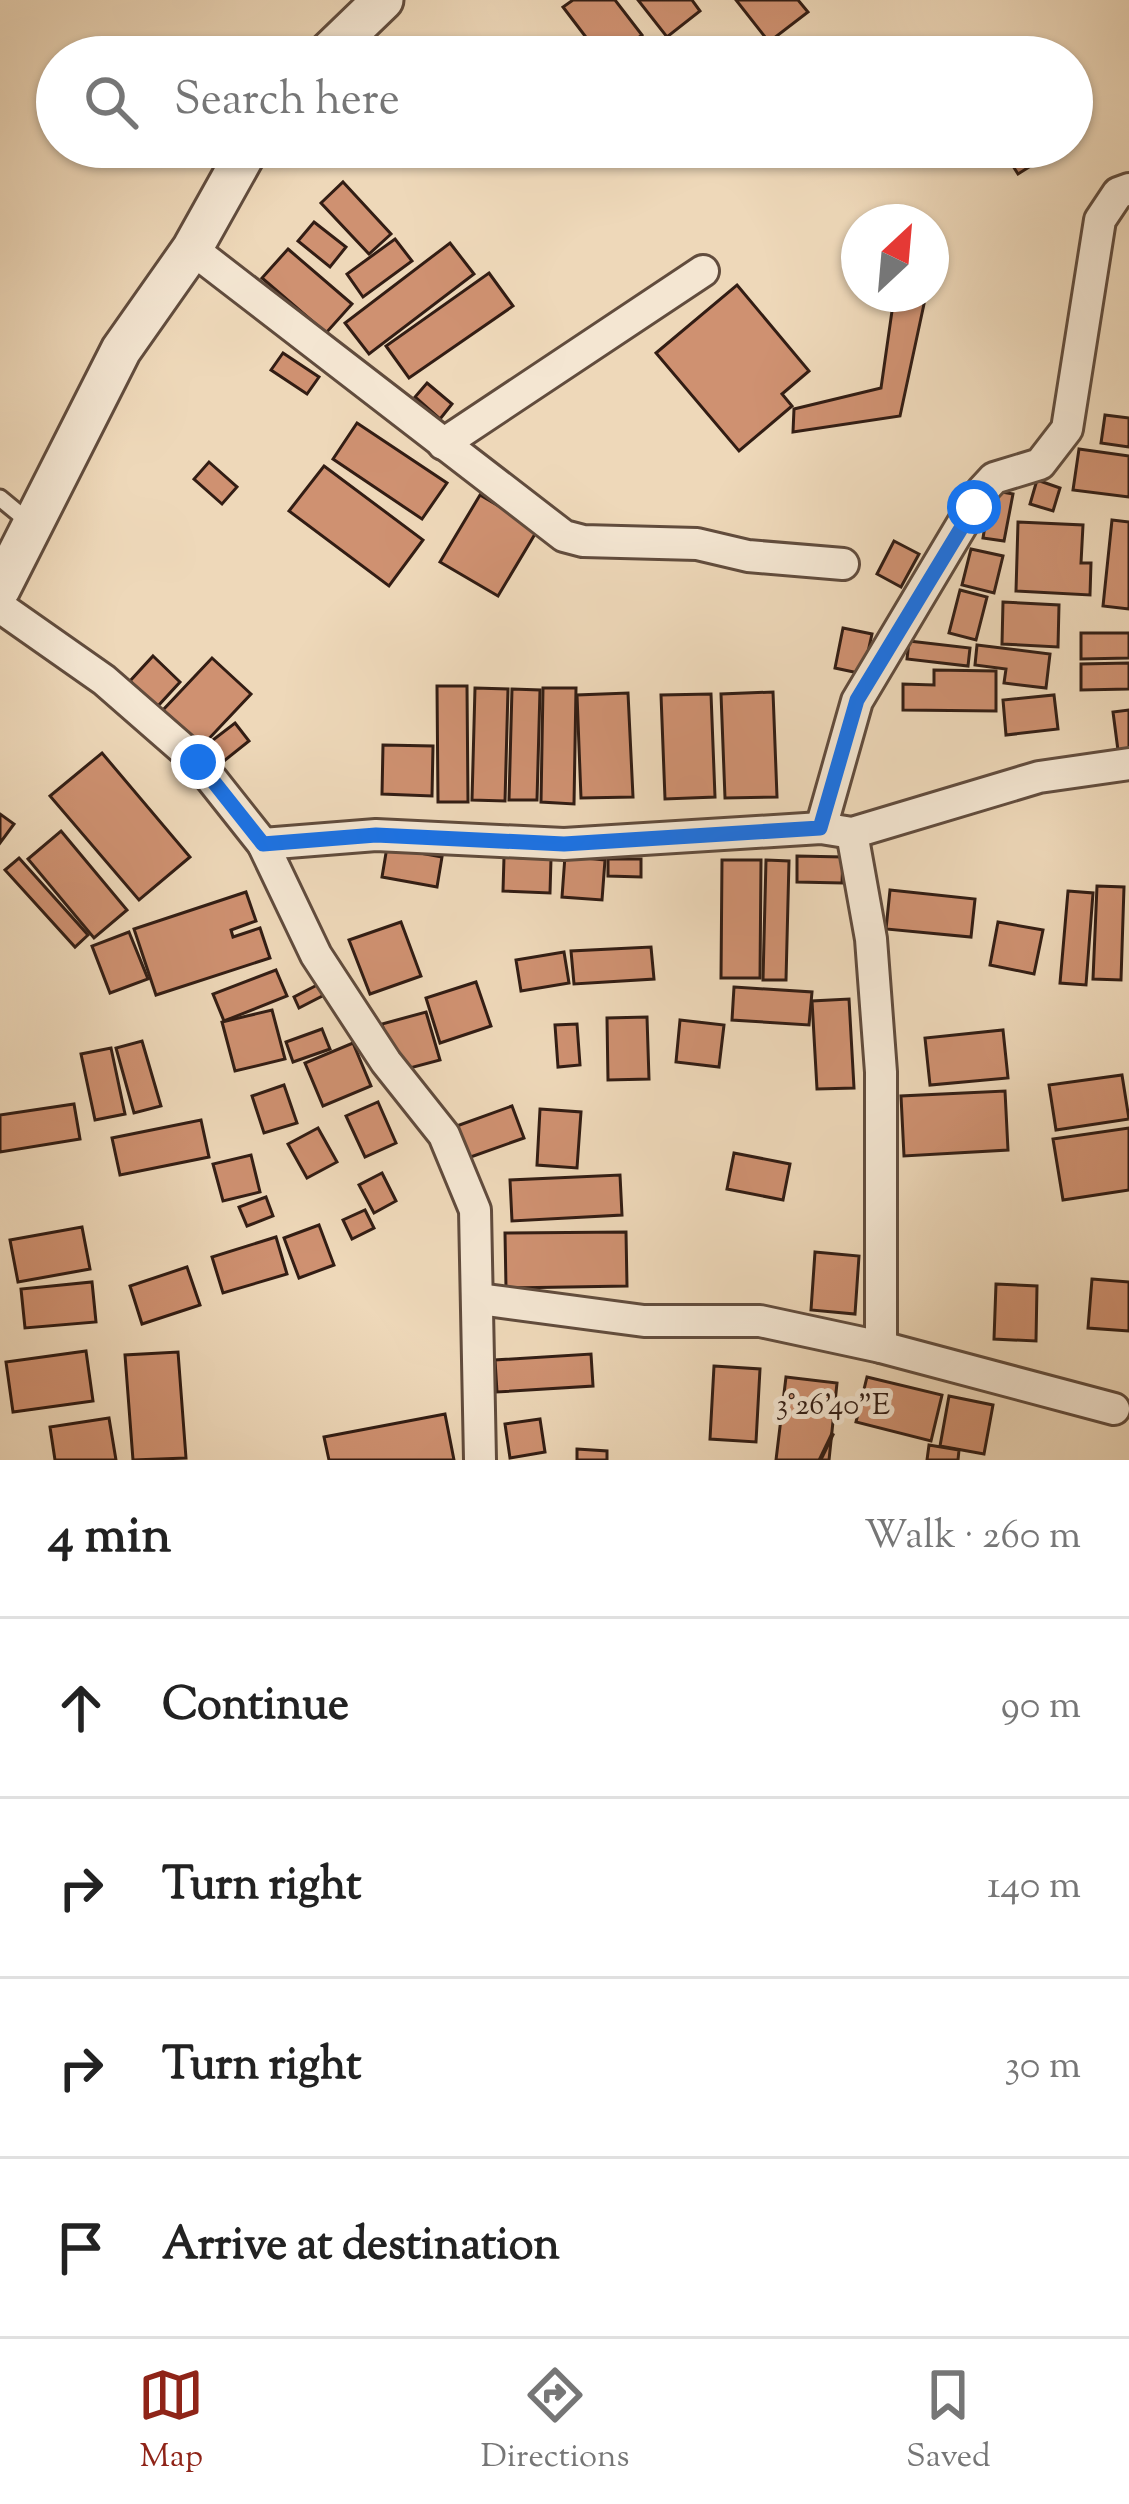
<!DOCTYPE html>
<html lang="en">
<head>
<meta charset="utf-8">
<style>
  :root { --surface:#fff; --page:#f2f2f2; --text:#222; --muted:#767676; --line:#e0e0e0; --accent:#8f2418 }
  body { margin:0; font-family:"Sorts Mill Goudy",serif; background:var(--page); color:var(--text) }
  .compass { position:absolute; left:841px; top:204px; width:108px; height:108px; border-radius:50%; background:var(--surface); box-shadow:0 3px 9px #0004; rotate:26deg }
  .stop { position:absolute; width:36px; height:36px; margin:-27px; border:9px solid #1a73e8; border-radius:50%; background:#fff }
  .stop.end { background:#1a73e8; border-color:#fff; box-shadow:0 3px 12px #0008 }
  .list { margin:0; padding:0; list-style:none }
  h2 { display:flex; justify-content:space-between; align-items:center; height:156px; margin:0; padding:0 48px; font-size:51px }
  h2 small { font-size:39px; font-weight:400; color:var(--muted) }
  .list li { display:grid; grid-template-columns:78px 1fr auto; gap:36px; align-items:center; box-sizing:border-box; height:180px; padding:0 48px; border-top:3px solid var(--line) }
  .list b { display:block; font-size:45px; white-space:nowrap }
  .list em { font-size:39px; font-style:normal; color:var(--muted) }
  .icon { flex:none; width:66px; height:66px; fill:none; stroke:currentColor; stroke-width:2; stroke-linecap:round; stroke-linejoin:round }
  .map { position:relative; flex:none; width:1129px; height:1460px; overflow:hidden }
  .search { position:absolute; background:var(--surface); box-shadow:0 3px 9px #0004; left:36px; right:36px; top:36px; height:132px; display:flex; align-items:center; gap:30px; box-sizing:border-box; padding:0 42px; border-radius:66px; color:var(--muted); font-size:45px }
  .sheet { height:876px; background:var(--surface) }
  nav { display:flex; justify-content:space-around; align-items:center; box-sizing:border-box; height:168px; border-top:3px solid var(--line); background:var(--surface); font-size:33px; color:var(--muted) }
  nav a { display:grid; justify-items:center; gap:6px }
  nav .on { color:var(--accent) }
  .map>svg:first-child { display:block }
  .building { fill:#cf9171; stroke:#321d14; stroke-width:3 }
  .lines { fill:none; stroke-linecap:round; stroke-linejoin:round }
  .service-casing { stroke:#614c3d; stroke-width:21 }
  .minor-casing { stroke:#614c3d; stroke-width:36 }
  .tertiary-casing { stroke:#614c3d; stroke-width:45 }
  .service { stroke:#f4e6d2; stroke-width:15 }
  .minor { stroke:#f4e6d2; stroke-width:30 }
  .tertiary { stroke:#f4e6d2; stroke-width:39 }
  .route { stroke:#1a73e8; stroke-width:15 }
  .ticks { fill:none; stroke:#321d14; stroke-width:4.5 }
  .ticks-label { font-size:30px; text-anchor:middle; fill:#321d14; stroke:#f4e6d2; stroke-width:10; stroke-linejoin:round; paint-order:stroke }
</style>
</head>
<body>
<div class="map">
<svg width="1129" height="1460" viewBox="0 0 1129 1460">
  <rect width="100%" height="100%" fill="#eed8b9"/>
  <filter id="stains"><feTurbulence type="fractalNoise" baseFrequency=".00167" numOctaves="4"/><feColorMatrix values="0 0 0 0 .2 0 0 0 0 .09 0 0 0 0 .02 0 0 0 .5 -.17"/></filter>
  <radialGradient id="worn" r=".72"><stop offset=".6" stop-color="#630" stop-opacity="0"/><stop offset="1" stop-color="#630" stop-opacity=".3"/></radialGradient>
  <g class="building">
    <polygon points="573,0 615,0 642,35 613,57 601,57 563,7"/>
    <polygon points="638,0 692,0 700,11 667,37"/>
    <polygon points="736,0 798,0 808,12 769,42"/>
    <polygon points="1001,147 1061,147 1018,174"/>
    <polygon points="343,182 391,234 369,254 321,203"/>
    <polygon points="314,222 346,247 330,267 298,241"/>
    <polygon points="395,239 412,261 363,297 347,274"/>
    <polygon points="450,243 474,274 369,354 345,323"/>
    <polygon points="288,249 352,304 326,333 262,278"/>
    <polygon points="489,273 513,306 409,378 386,346"/>
    <polygon points="737,285 809,371 782,394 792,406 739,451 656,353"/>
    <polygon points="894,297 924,304 900,416 793,432 794,409 881,388"/>
    <polygon points="283,353 319,377 307,394 271,370"/>
    <polygon points="427,383 452,404 440,419 415,397"/>
    <polygon points="1105,415 1129,418 1129,447 1101,443"/>
    <polygon points="357,423 447,483 422,519 333,459"/>
    <polygon points="1079,449 1129,456 1129,497 1073,490"/>
    <polygon points="209,462 237,487 222,504 194,479"/>
    <polygon points="324,466 423,540 389,586 289,511"/>
    <polygon points="1037,480 1060,488 1053,511 1030,504"/>
    <polygon points="991,490 1013,494 1004,541 983,538"/>
    <polygon points="480,495 538,529 498,596 440,562"/>
    <polygon points="1112,520 1129,522 1129,609 1103,606"/>
    <polygon points="1018,522 1083,525 1081,563 1091,563 1090,595 1016,591"/>
    <polygon points="894,541 919,554 901,587 877,574"/>
    <polygon points="971,549 1003,556 994,593 962,585"/>
    <polygon points="960,590 987,597 976,640 949,633"/>
    <polygon points="1003,602 1059,605 1058,647 1002,644"/>
    <polygon points="843,628 872,634 863,674 835,668"/>
    <polygon points="1081,633 1129,633 1129,658 1081,659"/>
    <polygon points="909,641 970,648 968,666 907,659"/>
    <polygon points="977,645 1050,654 1046,688 1004,683 1006,669 975,665"/>
    <polygon points="153,656 180,682 157,707 130,681"/>
    <polygon points="212,658 251,694 202,746 163,710"/>
    <polygon points="1129,663 1129,689 1081,690 1081,664"/>
    <polygon points="934,670 996,671 996,711 903,710 903,684 934,685"/>
    <polygon points="437,686 467,686 468,802 438,802"/>
    <polygon points="475,688 508,689 505,801 472,800"/>
    <polygon points="543,688 576,688 574,804 541,802"/>
    <polygon points="512,689 540,690 537,800 509,800"/>
    <polygon points="773,692 777,797 725,798 721,694"/>
    <polygon points="628,693 633,797 581,798 577,695"/>
    <polygon points="711,694 715,797 665,799 661,695"/>
    <polygon points="1054,695 1058,729 1006,735 1003,700"/>
    <polygon points="1129,710 1129,757 1119,758 1113,712"/>
    <polygon points="235,723 249,741 224,761 209,743"/>
    <polygon points="383,745 433,746 432,796 382,794"/>
    <polygon points="102,753 190,857 139,900 50,796"/>
    <polygon points="0,814 14,824 0,843"/>
    <polygon points="61,831 127,910 94,938 28,859"/>
    <polygon points="387,847 442,857 437,887 382,877"/>
    <polygon points="565,856 605,860 602,900 562,897"/>
    <polygon points="797,856 843,857 842,883 797,882"/>
    <polygon points="504,857 551,859 550,893 503,891"/>
    <polygon points="19,858 88,935 75,947 5,870"/>
    <polygon points="608,859 641,859 641,877 608,876"/>
    <polygon points="722,860 761,860 760,978 721,978"/>
    <polygon points="766,860 789,861 786,980 763,980"/>
    <polygon points="1097,886 1124,887 1121,980 1093,979"/>
    <polygon points="890,890 975,899 971,937 886,929"/>
    <polygon points="1068,891 1093,893 1086,985 1060,983"/>
    <polygon points="246,892 256,921 231,930 233,937 260,928 270,958 156,995 134,929"/>
    <polygon points="401,922 421,976 370,994 349,940"/>
    <polygon points="998,922 1043,930 1034,974 990,965"/>
    <polygon points="129,932 148,979 110,993 92,946"/>
    <polygon points="651,947 654,979 574,984 571,951"/>
    <polygon points="564,952 569,983 521,991 516,960"/>
    <polygon points="276,970 287,996 224,1021 213,994"/>
    <polygon points="323,982 328,993 299,1008 294,997"/>
    <polygon points="476,982 491,1026 440,1043 426,998"/>
    <polygon points="734,987 812,992 809,1025 732,1020"/>
    <polygon points="849,999 854,1088 817,1089 812,1001"/>
    <polygon points="272,1010 285,1059 235,1071 222,1022"/>
    <polygon points="426,1012 440,1060 395,1072 382,1024"/>
    <polygon points="647,1017 649,1079 608,1080 607,1018"/>
    <polygon points="680,1020 724,1025 719,1067 676,1062"/>
    <polygon points="577,1024 580,1065 558,1067 555,1025"/>
    <polygon points="322,1029 330,1049 293,1062 286,1042"/>
    <polygon points="1003,1030 1008,1078 930,1085 925,1038"/>
    <polygon points="142,1041 161,1106 134,1113 116,1048"/>
    <polygon points="353,1043 371,1086 323,1106 305,1063"/>
    <polygon points="111,1048 125,1114 95,1120 81,1054"/>
    <polygon points="1122,1075 1129,1119 1056,1130 1049,1085"/>
    <polygon points="284,1085 297,1123 264,1133 252,1096"/>
    <polygon points="1005,1091 1008,1150 904,1156 901,1096"/>
    <polygon points="378,1102 396,1143 365,1157 346,1116"/>
    <polygon points="74,1104 80,1139 0,1152 0,1115"/>
    <polygon points="512,1106 524,1138 465,1159 454,1127"/>
    <polygon points="540,1109 581,1112 577,1168 537,1165"/>
    <polygon points="201,1120 209,1157 120,1175 112,1138"/>
    <polygon points="318,1128 337,1162 307,1178 288,1144"/>
    <polygon points="1129,1128 1129,1190 1063,1200 1053,1139"/>
    <polygon points="734,1153 790,1164 783,1200 727,1189"/>
    <polygon points="251,1155 260,1192 223,1201 213,1164"/>
    <polygon points="382,1173 396,1201 374,1213 359,1185"/>
    <polygon points="620,1175 622,1215 512,1221 510,1180"/>
    <polygon points="266,1197 273,1216 247,1226 239,1207"/>
    <polygon points="365,1210 374,1228 352,1239 343,1220"/>
    <polygon points="319,1225 334,1265 299,1278 284,1238"/>
    <polygon points="82,1227 90,1269 18,1282 10,1240"/>
    <polygon points="626,1232 627,1286 506,1288 505,1233"/>
    <polygon points="276,1237 287,1274 223,1293 212,1257"/>
    <polygon points="815,1252 859,1256 855,1314 811,1310"/>
    <polygon points="187,1267 200,1305 142,1324 130,1286"/>
    <polygon points="1092,1279 1129,1282 1129,1331 1088,1328"/>
    <polygon points="92,1282 96,1322 25,1328 21,1289"/>
    <polygon points="996,1284 1037,1286 1036,1341 994,1339"/>
    <polygon points="86,1351 93,1401 13,1412 6,1362"/>
    <polygon points="178,1352 186,1458 133,1460 125,1355"/>
    <polygon points="591,1354 593,1386 497,1392 495,1360"/>
    <polygon points="714,1366 760,1369 756,1442 710,1439"/>
    <polygon points="786,1377 837,1383 829,1460 776,1460"/>
    <polygon points="867,1377 942,1395 931,1441 856,1422"/>
    <polygon points="949,1396 993,1405 984,1454 940,1446"/>
    <polygon points="445,1414 454,1460 329,1460 324,1437"/>
    <polygon points="109,1418 116,1460 55,1460 50,1427"/>
    <polygon points="540,1419 545,1452 510,1458 505,1424"/>
    <polygon points="929,1445 959,1450 958,1460 927,1460"/>
    <polygon points="577,1449 607,1451 607,1460 577,1460"/>
  </g>
  <g class="lines">
    <defs>
      <polyline id="service" points="0,498 29,522"/>
      <g id="minor">
        <polyline points="192,249 564,536 583,541 697,544 748,556 843,564"/>
        <polyline points="443,444 703,271"/>
        <polyline points="0,607 104,680 198,762 263,844 316,955 386,1062 444,1135 475,1210 480,1460"/>
        <polyline points="821,828 857,701 982,491 994,478 1040,464 1067,429 1100,220 1118,193 1129,189"/>
        <polyline points="852,833 871,939 881,1072 881,1347"/>
        <polyline points="263,844 376,835 564,844 821,828 852,833 1039,777 1129,764"/>
        <polyline points="479,1299 644,1321 760,1321 881,1347 1114,1409"/>
      </g>
      <g id="tertiary">
        <polyline points="324,57 383,0"/>
        <polyline points="0,589 121,350 192,249 249,147"/>
      </g>
    </defs>
    <use href="#service" class="service-casing"/>
    <use href="#minor" class="minor-casing"/>
    <use href="#tertiary" class="tertiary-casing"/>
    <use href="#service" class="service"/>
    <use href="#minor" class="minor"/>
    <use href="#tertiary" class="tertiary"/>
  </g>
  <g class="lines">
    <polyline class="route" points="198,762 263,844 376,835 564,844 820,828 857,700 974,507"/>
  </g>
  <path class="ticks" d="M 820,1460 L 833,1433"/>
  <g class="ticks-label">
    <text x="833" y="1414">3°26'40"E</text>
  </g>
  <rect width="100%" height="100%" filter="url(#stains)"/>
  <rect width="100%" height="100%" fill="url(#worn)"/>
</svg>
<svg class="compass" viewBox="-18 -18 36 36"><path d="M0-13l5 13h-10z" fill="#e53935"/><path d="M0 13l5-13h-10z" fill="#767676"/></svg>
<div class="stop" style="left:974px;top:507px"></div>
<div class="stop end" style="left:198px;top:762px"></div>
<div class="search"><svg class="icon" aria-label="search" viewBox="0 0 24 24"><circle cx="10" cy="10" r="6"/><path d="M15 15l6 6"/></svg>Search here</div>
</div>
<section class="sheet">
<h2>4 min<small>Walk · 260 m</small></h2>
<ul class="list">
<li><svg class="icon" aria-label="ahead" viewBox="0 0 24 24"><path d="M12 20V5M6 11l6-6 6 6"/></svg><div><b>Continue</b></div><em>90 m</em></li>
<li><svg class="icon" aria-label="right" viewBox="0 0 24 24"><path d="M7 20v-9h11M14 6l5 5-5 5"/></svg><div><b>Turn right</b></div><em>140 m</em></li>
<li><svg class="icon" aria-label="right" viewBox="0 0 24 24"><path d="M7 20v-9h11M14 6l5 5-5 5"/></svg><div><b>Turn right</b></div><em>30 m</em></li>
<li><svg class="icon" aria-label="arrive" viewBox="0 0 24 24"><path d="M6 21V4h12l-3 4 3 4H6"/></svg><div><b>Arrive at destination</b></div></li>
</ul>
</section>
<nav>
<a class="on"><svg class="icon" aria-label="map" viewBox="0 0 24 24"><path d="M3 6l6-2 6 2 6-2v14l-6 2-6-2-6 2zM9 4v14M15 6v14"/></svg>Map</a>
<a><svg class="icon" aria-label="directions" viewBox="0 0 24 24"><path d="M12 3l9 9-9 9-9-9zM9 14v-3h6M13 9l2 2-2 2"/></svg>Directions</a>
<a><svg class="icon" aria-label="saved" viewBox="0 0 24 24"><path d="M7 4h10v16l-5-4-5 4z"/></svg>Saved</a>
</nav>
</body>
</html>
